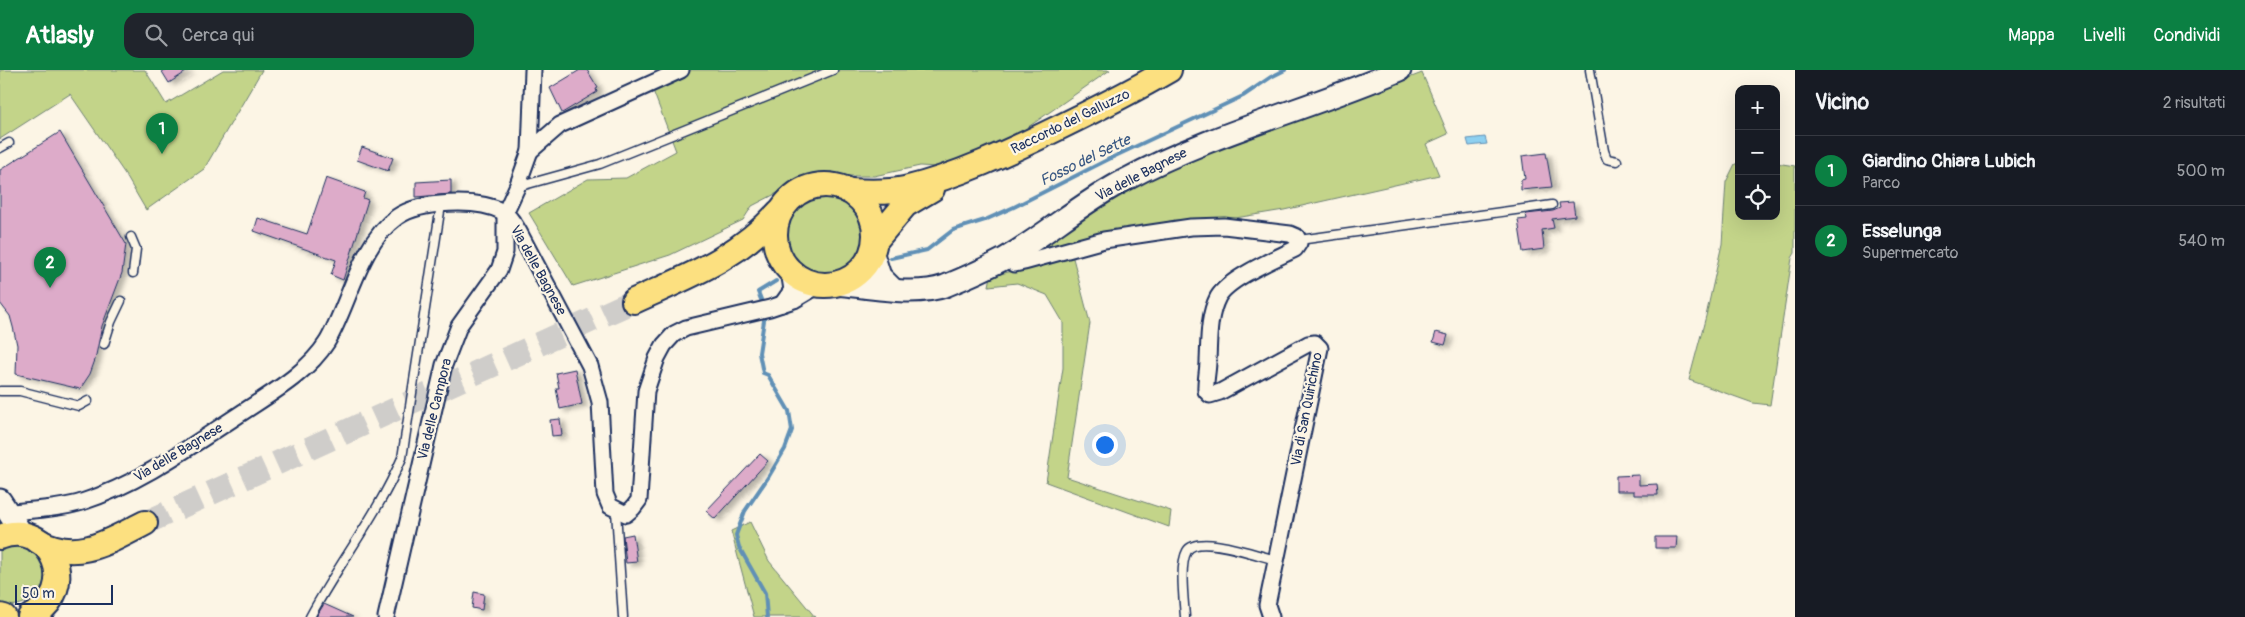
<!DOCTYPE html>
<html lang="it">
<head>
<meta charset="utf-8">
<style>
  :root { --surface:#171b24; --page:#20242c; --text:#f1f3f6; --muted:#9ea1a6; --line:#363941; --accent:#0b8043 }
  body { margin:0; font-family:Pangolin,sans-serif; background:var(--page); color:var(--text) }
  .controls { position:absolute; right:15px; top:15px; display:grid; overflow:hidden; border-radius:10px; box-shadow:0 5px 20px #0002 }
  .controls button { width:45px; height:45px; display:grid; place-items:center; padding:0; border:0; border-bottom:1px solid var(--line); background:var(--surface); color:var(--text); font:25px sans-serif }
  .scale { position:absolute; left:15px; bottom:12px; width:98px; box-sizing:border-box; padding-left:5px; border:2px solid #1b2f5e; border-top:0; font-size:14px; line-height:18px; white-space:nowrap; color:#1b2f5e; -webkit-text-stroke:4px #fcf5e5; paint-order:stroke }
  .you { position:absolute; left:1104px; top:374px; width:18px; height:18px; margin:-12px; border:4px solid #fff; border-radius:50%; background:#1a73e8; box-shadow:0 0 0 8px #1a73e833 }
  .badge { display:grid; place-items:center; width:32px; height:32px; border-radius:50%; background:var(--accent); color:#fff; font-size:16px; font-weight:700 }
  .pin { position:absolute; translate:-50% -41px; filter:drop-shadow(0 1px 2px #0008) }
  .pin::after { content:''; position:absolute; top:26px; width:18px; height:15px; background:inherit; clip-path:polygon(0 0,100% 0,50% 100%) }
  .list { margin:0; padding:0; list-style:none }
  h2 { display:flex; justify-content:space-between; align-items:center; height:65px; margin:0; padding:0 20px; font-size:21px }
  h2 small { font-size:16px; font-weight:400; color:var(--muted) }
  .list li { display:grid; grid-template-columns:32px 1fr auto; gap:15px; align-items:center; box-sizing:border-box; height:70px; padding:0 20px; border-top:1px solid var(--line) }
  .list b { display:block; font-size:19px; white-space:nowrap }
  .list p { margin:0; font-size:16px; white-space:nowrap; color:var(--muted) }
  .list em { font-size:16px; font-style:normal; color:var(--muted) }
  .icon { flex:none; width:28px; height:28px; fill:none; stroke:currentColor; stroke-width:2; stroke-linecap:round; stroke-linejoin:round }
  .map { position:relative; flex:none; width:1795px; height:547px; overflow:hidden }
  header { display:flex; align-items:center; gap:30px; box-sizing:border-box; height:70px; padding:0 25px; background:var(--accent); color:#fff }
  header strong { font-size:24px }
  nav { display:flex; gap:28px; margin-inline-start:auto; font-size:18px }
  .search { width:350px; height:45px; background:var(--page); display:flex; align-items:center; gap:12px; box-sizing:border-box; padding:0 18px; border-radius:15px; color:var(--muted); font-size:19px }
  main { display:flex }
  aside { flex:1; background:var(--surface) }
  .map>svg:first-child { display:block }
  .green { fill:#c3d489; stroke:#6f8274 }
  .water { fill:#8ed0f0; stroke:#6090b6 }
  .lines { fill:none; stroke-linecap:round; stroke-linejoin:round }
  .stream { stroke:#6090b6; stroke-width:4 }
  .building { fill:#ddabc9; stroke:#1b2f5e; filter:url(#shadow) }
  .primary-tunnel { stroke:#cfcdca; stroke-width:24; stroke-dasharray:24 12; stroke-linecap:butt }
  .lane-casing { stroke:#1b2f5e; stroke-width:11 }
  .street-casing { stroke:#1b2f5e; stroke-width:19 }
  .secondary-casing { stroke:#1b2f5e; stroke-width:25 }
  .primary-casing { stroke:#1b2f5e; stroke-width:28 }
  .lane { stroke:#fcf5e5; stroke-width:8 }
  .street { stroke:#fcf5e5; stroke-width:15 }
  .secondary { stroke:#fcf5e5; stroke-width:21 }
  .primary { stroke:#fce080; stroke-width:24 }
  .labels { text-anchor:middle; stroke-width:4.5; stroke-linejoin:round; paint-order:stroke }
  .street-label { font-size:14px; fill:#1b2f5e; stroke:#fcf5e5 }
  .water-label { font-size:15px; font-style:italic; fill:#385782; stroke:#fcf5e5 }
</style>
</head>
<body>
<header>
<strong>Atlasly</strong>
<div class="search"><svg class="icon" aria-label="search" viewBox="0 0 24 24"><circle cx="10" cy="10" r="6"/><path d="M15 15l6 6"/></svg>Cerca qui</div>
<nav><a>Mappa</a><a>Livelli</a><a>Condividi</a></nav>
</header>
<main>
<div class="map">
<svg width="1795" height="547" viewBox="0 0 1795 547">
  <defs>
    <filter id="shadow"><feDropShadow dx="5" dy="3" stdDeviation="2.5" flood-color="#0004"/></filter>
  </defs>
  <rect width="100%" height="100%" fill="#fcf5e5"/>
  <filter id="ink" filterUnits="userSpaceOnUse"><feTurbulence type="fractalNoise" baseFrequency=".02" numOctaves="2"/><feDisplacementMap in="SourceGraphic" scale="10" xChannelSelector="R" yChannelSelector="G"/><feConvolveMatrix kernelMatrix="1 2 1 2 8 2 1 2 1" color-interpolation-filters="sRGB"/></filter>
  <g filter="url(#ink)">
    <g class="green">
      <polygon points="0,0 145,0 166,34 223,0 262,0 204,99 146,140 125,104 70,24 0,69"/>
      <polygon points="685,0 1110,0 968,99 920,96 874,106 810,106 752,136 743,150 670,185 573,216 529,143 588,109 626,108 676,81 652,18"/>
      <polygon points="1422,3 1448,64 1426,74 1439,105 1284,140 1229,149 1175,150 1076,172 1073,188 1090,253 1067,407 1171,441 1169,457 1046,412 1063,298 1063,252 1047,225 1017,213 989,216 991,206 1013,201 1031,176 1160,102 1232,70 1344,33"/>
      <polygon points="1776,93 1795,96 1795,183 1792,188 1770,335 1753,333 1689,310 1706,246 1722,174 1726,112 1735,94 1739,94 1739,146 1776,146"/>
      <circle cx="825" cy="165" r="42"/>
      <polygon points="750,452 769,491 815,547 754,547 731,461"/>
      <path d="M 10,476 C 71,475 45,547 0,534 L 0,479 Z"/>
    </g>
    <polygon class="water" points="1485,67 1487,74 1469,76 1467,69"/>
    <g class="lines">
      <g class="stream">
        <polyline points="891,188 927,180 953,160 985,150 1014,137 1111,88 1243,26 1271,7 1285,0"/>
        <polyline points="764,237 758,222 776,211"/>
        <polyline points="765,244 759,283 763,303 768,305 789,341 792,360 785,379 769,406 745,441 736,465 739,477 765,523 767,547"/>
      </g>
    </g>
    <g class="building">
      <polygon points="161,0 189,0 169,13"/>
      <polygon points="580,0 587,0 598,18 596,19 597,22 562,43 550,18"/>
      <polygon points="60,62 126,174 122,203 102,256 95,290 90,304 80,319 16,304 17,275 13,257 10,246 0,233 0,100"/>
      <polygon points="362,77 393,88 388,101 357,90"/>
      <polygon points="1546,83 1552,117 1521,120 1521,110 1525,109 1522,86"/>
      <polygon points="326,108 365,122 363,128 368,130 343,210 331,205 336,190 254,161 258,148 307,164"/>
      <polygon points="451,110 451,124 416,127 416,112"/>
      <polygon points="1573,132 1575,146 1552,149 1554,158 1542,160 1544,179 1523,182 1518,150 1527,149 1526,144 1553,141 1560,138 1559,133"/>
      <polygon points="1436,262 1448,265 1445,275 1433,272"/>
      <polygon points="575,299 582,334 560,339 556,318 559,318 556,303"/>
      <polygon points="560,349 562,365 552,366 550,350"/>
      <polygon points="760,384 768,391 715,449 706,441"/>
      <polygon points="1639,405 1639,415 1657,414 1658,425 1634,425 1634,421 1616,421 1616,406"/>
      <polygon points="633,464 637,492 626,493 623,466"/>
      <polygon points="1655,467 1677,467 1676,478 1655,478"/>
      <polygon points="474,522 484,524 482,540 472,538"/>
      <polygon points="324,534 353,547 316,547"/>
    </g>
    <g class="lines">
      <polyline class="primary-tunnel" points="145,453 634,231"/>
      <defs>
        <g id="lane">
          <polyline points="1590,0 1604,81 1607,89 1617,91"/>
          <polyline points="0,78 9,73"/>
          <polyline points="517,117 600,94 833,0"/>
          <polyline points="131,167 136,179 133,203"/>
          <polyline points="1299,170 1552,135"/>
          <polyline points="104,274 111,252 121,231"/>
          <polyline points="0,321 20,321 79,336 88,331"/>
          <polyline points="616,441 623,547"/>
          <path d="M 310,547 C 339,493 378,444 402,388 L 441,135"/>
          <path d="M 1185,547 C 1184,531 1179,495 1187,481 C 1197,463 1259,486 1276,490"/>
        </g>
        <g id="street">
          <polyline points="530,81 560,55 681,0"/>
          <path d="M 1005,188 L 1015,194 L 1024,192 L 1104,170 L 1191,157 L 1224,156 L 1290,164 L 1297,167 L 1299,173 L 1295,179 C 1275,189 1229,208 1218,227 C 1208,246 1209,271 1208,291 C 1208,301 1205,312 1206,321 L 1210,325 L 1220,322 L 1308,274 L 1315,273 L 1320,278 L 1267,535 L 1271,547"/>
          <polyline points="782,234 792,220 789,201"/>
          <path d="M 7,443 C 32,439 57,440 82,432 C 138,414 188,378 237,346 C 268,325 307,304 327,272 C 349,235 360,173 397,147 C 420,131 478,128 503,142 C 509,145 515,155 519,162 L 590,296 L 600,332 L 605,424 L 610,436 L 626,444 L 633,438 L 639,430 L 646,321 L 657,288 L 664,275 L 674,264 L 686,258 L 770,238 L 794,230 L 819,215"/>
          <polyline points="386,547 444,295 459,256 499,200 505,182 505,143 517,117 530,81 533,0"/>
        </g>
        <g id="secondary">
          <polyline points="873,184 880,206 893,219"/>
          <path d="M 836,214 C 869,217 915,227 945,216 C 965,208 985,199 1004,189 C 1046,165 1082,132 1125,110 C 1212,63 1309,39 1400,0"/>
          <polyline points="0,430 23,465"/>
        </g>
        <g id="primary">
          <circle cx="825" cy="165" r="50"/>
          <path d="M 849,121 C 867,122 887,123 905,119 C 958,106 1009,82 1058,58 C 1095,40 1133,21 1169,0"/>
          <polyline points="875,171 905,135 932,119"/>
          <path d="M 634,231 C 691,205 736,189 779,142"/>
          <path d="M 0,467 C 51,448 83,520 30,547"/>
          <path d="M 38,471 C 78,493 109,471 145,453"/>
          <polyline points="0,546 4,547"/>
        </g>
      </defs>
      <use href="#lane" class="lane-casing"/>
      <use href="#street" class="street-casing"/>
      <use href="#secondary" class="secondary-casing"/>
      <use href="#primary" class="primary-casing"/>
      <use href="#lane" class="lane"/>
      <use href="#street" class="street"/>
      <use href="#secondary" class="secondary"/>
      <use href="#primary" class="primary"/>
    </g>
  </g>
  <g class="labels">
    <g class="street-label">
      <text transform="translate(1070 51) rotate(-26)" y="5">Raccordo del Galluzzo</text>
      <text transform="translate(1141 104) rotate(-27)" y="5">Via delle Bagnese</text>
      <text transform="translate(539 200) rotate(61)" y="5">Via delle Bagnese</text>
      <text transform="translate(434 339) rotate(-76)" y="5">Via delle Campora</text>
      <text transform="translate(1306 339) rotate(-79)" y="5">Via di San Quirichino</text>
      <text transform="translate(178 382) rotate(-31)" y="5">Via delle Bagnese</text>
    </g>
    <g class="water-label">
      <text transform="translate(1085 90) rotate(-26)" y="5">Fosso del Sette</text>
    </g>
  </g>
</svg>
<div class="controls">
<button>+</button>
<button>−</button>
<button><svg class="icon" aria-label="locate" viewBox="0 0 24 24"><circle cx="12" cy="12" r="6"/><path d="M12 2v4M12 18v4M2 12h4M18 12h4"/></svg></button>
</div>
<div class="scale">50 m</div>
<div class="you"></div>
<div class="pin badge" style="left:162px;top:84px">1</div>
<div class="pin badge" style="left:50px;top:218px">2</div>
</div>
<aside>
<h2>Vicino<small>2 risultati</small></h2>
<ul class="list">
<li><span class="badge">1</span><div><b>Giardino Chiara Lubich</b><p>Parco</p></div><em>500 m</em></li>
<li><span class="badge">2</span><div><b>Esselunga</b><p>Supermercato</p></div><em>540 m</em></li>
</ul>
</aside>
</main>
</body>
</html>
